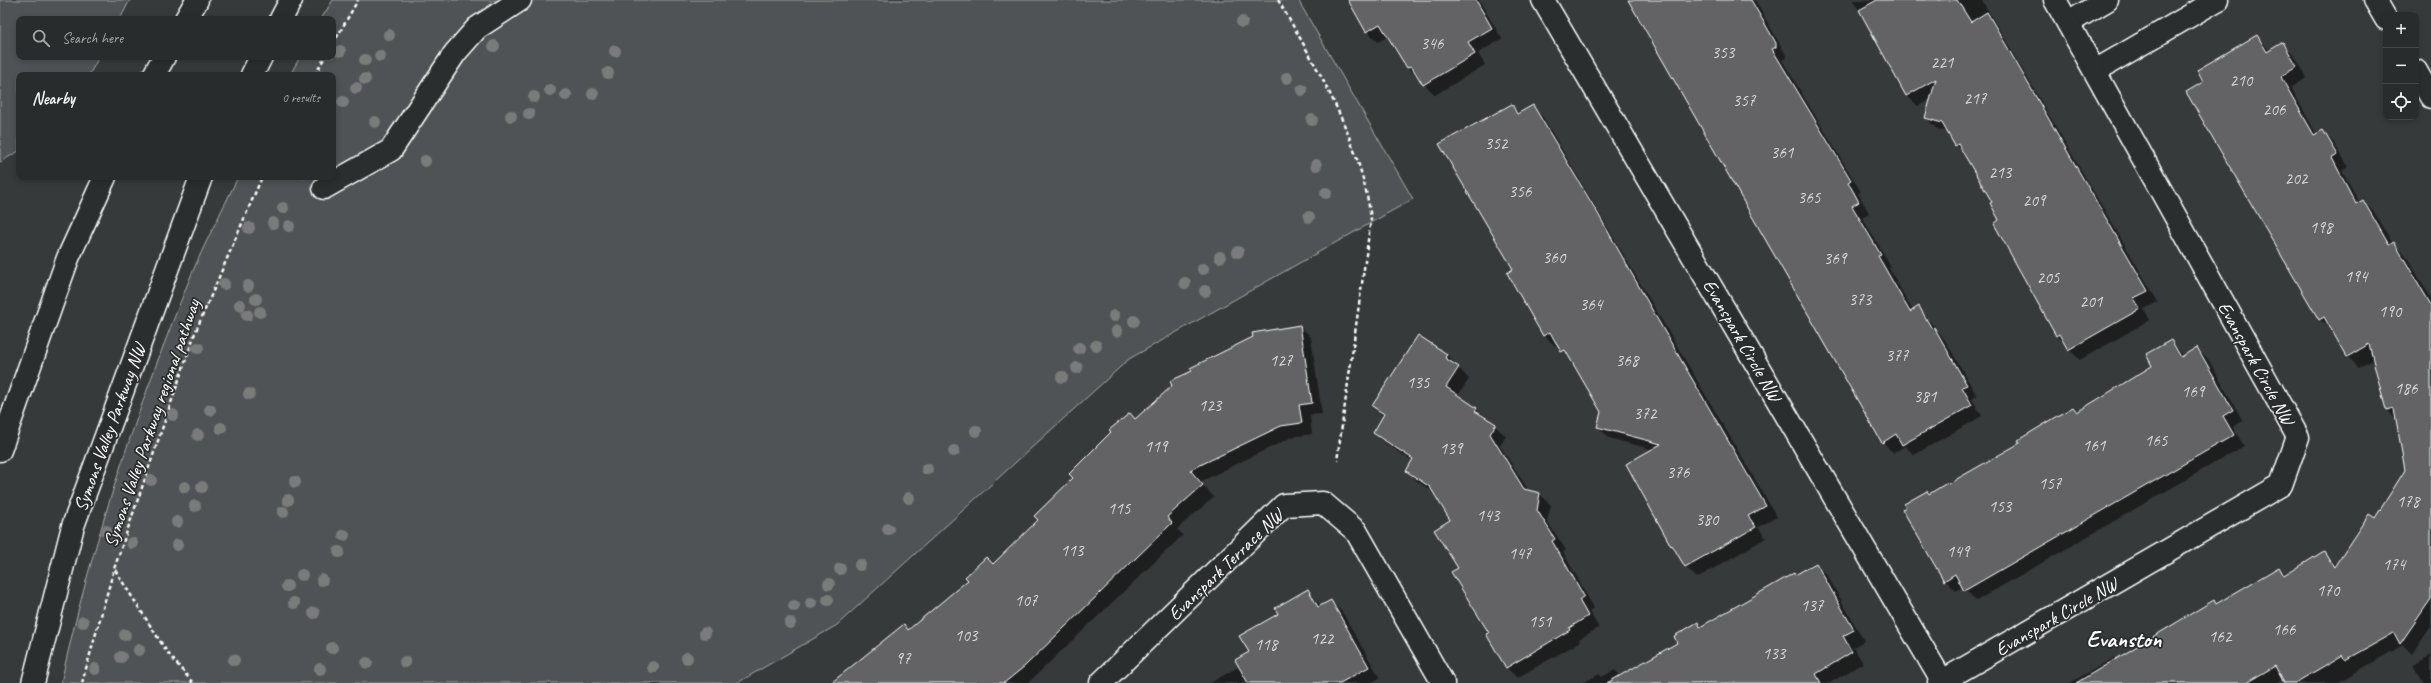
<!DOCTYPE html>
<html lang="en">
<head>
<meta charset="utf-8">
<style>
  :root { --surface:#292c2c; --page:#353838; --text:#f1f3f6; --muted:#a5a7a9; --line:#454848 }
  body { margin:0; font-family:Caveat,sans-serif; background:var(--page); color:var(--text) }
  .controls { position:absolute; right:12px; top:12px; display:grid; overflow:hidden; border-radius:8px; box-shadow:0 2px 6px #0003 }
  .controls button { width:36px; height:36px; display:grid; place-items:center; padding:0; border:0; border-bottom:1px solid var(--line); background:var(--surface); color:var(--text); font:20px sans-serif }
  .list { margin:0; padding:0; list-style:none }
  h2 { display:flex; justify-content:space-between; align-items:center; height:52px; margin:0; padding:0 16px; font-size:17px }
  h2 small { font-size:13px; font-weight:400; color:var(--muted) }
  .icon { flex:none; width:22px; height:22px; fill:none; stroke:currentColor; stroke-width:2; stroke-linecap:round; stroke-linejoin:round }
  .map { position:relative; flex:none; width:2431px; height:683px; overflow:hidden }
  .search { position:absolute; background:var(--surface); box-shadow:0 2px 6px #0003; left:16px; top:16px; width:320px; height:44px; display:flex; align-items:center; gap:10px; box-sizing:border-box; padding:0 14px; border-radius:8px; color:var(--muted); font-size:15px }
  .panel { position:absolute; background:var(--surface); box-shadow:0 2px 6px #0003; left:16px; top:72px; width:320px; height:108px; border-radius:8px }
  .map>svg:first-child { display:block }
  .green { fill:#505354; stroke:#a8a9aa }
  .shadow { fill:#0007 }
  .building { fill:#636465; stroke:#fff }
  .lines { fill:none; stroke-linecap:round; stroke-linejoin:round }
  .minor-casing { stroke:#fff; stroke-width:25 }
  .major-casing { stroke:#fff; stroke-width:25 }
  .path { stroke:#fff; stroke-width:2.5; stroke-dasharray:4 3; stroke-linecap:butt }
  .minor { stroke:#2a2d2e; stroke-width:22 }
  .major { stroke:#2a2d2e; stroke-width:22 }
  .tree { fill:#7a7c7c }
  .labels { text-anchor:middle; stroke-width:3.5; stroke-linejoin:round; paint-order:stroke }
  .number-label { font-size:17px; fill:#d8d8d8 }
  .street-label { font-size:19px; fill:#fff; stroke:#2a2d2e }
  .district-label { font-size:23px; font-weight:bold; fill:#fff; stroke:#2a2d2e }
</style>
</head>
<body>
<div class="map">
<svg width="2431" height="683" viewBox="0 0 2431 683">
  <rect width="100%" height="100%" fill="#373a3b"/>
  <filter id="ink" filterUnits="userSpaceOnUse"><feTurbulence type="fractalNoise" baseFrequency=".025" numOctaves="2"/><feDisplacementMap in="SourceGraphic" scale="8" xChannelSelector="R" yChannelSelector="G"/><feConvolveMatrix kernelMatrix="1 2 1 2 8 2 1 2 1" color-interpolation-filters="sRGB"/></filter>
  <g filter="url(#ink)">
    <g class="green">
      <polygon points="0,0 130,0 120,19 19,19 19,57 99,57 89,75 19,75 19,151 0,162"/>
      <path d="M 333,0 L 1298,0 L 1413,199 L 1129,359 L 837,625 L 737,683 L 61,683 C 91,545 137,409 190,278 C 204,244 222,211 238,177 L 333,177 L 333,75 L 290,75 L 300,57 L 333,57 L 333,19 L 321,19 Z"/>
    </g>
    <g class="shadow">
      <polygon points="1349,0 1479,0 1502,39 1478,53 1485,65 1435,95 1407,67 1389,36 1378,42 1367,31"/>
      <polygon points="1628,0 1755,0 1786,55 1787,58 1782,60 1861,192 1858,193 1869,213 1862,217 1891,266 1889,268 1913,311 1919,308 1945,340 1977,396 1972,399 1982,416 1914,455 1905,446 1893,453 1883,442"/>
      <polygon points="1853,0 1982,0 2158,302 2144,309 2150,320 2080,360 2069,349 2056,335 2011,255 2013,254 1993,203 1966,155 1956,145 1948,132 1937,129 1926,118 1931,99 1918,106 1907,96"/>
      <polygon points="2257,36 2270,51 2283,43 2294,55 2307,78 2292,87 2293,91 2317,135 2323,131 2334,143 2348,166 2342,170 2360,203 2363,201 2374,212 2393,244 2405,254 2431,298 2431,627 2412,654 2403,645 2337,683 2286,683 2283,679 2277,683 2070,683 2115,657 2118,659 2213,601 2217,604 2279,569 2286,576 2324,553 2336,565 2376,520 2407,469 2397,420 2386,409 2374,359 2359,368 2348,357 2333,330 2320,320 2188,92 2205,82"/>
      <polygon points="1512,105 1520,114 1532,106 1543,117 1777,517 1758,527 1766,538 1697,578 1686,567 1671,545 1654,450 1609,438 1598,427 1602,412 1573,362 1558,344 1555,346 1544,335 1515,270"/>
      <polygon points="1300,326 1311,337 1322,414 1310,415 1312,434 1292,437 1200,482 1214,497 1177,529 1183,535 1028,683 830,683 908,630 993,565 1135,420"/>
      <polygon points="1418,337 1447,355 1469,379 1458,396 1476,409 1506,436 1500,446 1529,491 1540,494 1551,505 1547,521 1566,550 1563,552 1594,608 1589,611 1599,628 1579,639 1580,642 1517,678 1506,667 1460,568 1452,520 1435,493 1418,482 1407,471 1413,461 1385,443 1374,432 1384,417 1373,406"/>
      <polygon points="2171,341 2184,356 2197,348 2208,359 2243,421 2233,427 2244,446 1976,601 1963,587 1956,591 1945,580 1929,494 2021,443 2073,408 2078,413 2154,367"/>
      <polygon points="1816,564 1827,575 1864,641 1853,647 1863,663 1830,683 1583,683 1599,674 1602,677 1615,670 1621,676 1679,643 1697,623 1702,627"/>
      <polygon points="1308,591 1321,606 1331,601 1342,612 1380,678 1370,683 1210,683 1240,666 1279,614"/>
      <polygon points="2431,655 2431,683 2424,683 2414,665"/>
    </g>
    <g class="building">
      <polygon points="1348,0 1476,0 1492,28 1468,42 1475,54 1423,85 1411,66 1407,68 1380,24 1366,32"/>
      <polygon points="1628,0 1751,0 1776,43 1776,47 1772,49 1851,180 1848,182 1859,202 1852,206 1881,255 1878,256 1910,312 1919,306 1932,329 1934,327 1967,385 1962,387 1972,405 1902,445 1896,434 1882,443"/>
      <polygon points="1877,0 1957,0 1971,22 1987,12 2148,291 2134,298 2140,309 2068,350 2059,334 2056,336 1994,224 1999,220 1990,203 1992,202 1958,144 1955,146 1942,123 1925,118 1936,79 1906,96 1859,10"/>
      <polygon points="2257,35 2267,52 2283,42 2297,67 2281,76 2282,79 2314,135 2323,130 2338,155 2332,158 2356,204 2363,200 2389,245 2394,242 2431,305 2431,599 2400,644 2394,633 2346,660 2343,655 2295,683 2284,683 2275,666 2246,683 2076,683 2214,600 2216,604 2279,567 2284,576 2324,551 2334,567 2369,514 2375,518 2405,470 2394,408 2386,410 2369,344 2347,357 2324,317 2319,320 2186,92 2203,82 2197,70"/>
      <polygon points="1512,104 1517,114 1533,105 1597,212 1659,322 1766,506 1748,516 1756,527 1685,567 1672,545 1671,546 1626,464 1661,444 1597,427 1601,412 1565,350 1561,352 1550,332 1543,336 1507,273 1513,269 1439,144"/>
      <polygon points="1300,325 1312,403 1299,405 1302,423 1281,426 1190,470 1203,485 1167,517 1172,523 1025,666 1004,683 831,683 904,624 908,630 968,580 965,577 986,557 993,564 1038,520 1034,516 1073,478 1069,474 1111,432 1109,430 1130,413 1135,419 1172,386 1170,381 1192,371 1190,368 1253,337 1252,333"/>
      <polygon points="1418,335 1447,354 1445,358 1459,367 1446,387 1477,408 1475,411 1496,424 1490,434 1524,489 1540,493 1537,510 1555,539 1552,541 1584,596 1579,600 1588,616 1569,628 1570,630 1506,668 1486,634 1489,633 1451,572 1458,568 1434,530 1450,520 1430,487 1406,471 1413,459 1373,433 1384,414 1372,406"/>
      <polygon points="2171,340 2181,357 2197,347 2233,410 2223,416 2234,435 1964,591 1955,574 1944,581 1902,509 1906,507 1904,504 1927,491 1929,494 1947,483 1948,484 2020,443 2018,440 2073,407 2077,412 2152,366 2146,354"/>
      <polygon points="1816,563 1854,630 1843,636 1852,652 1816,674 1821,683 1607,683 1677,643 1674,636 1698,622 1700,627 1794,573 1795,575"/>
      <polygon points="1308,589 1318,607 1331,600 1369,667 1340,683 1248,683 1235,660 1249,652 1239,636 1278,614 1275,608"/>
    </g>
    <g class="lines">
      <defs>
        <g id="minor">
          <polyline points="1543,0 1942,681"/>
          <polyline points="2375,0 2386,19"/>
          <polyline points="2068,23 2107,0"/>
          <polyline points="2095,71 2217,0"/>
          <polyline points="2416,71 2431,97"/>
          <polyline points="324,188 391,150 455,53 477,28 520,0"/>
          <polyline points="1101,683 1284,505 1323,503 1356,531 1443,683"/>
          <polyline points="1939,683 2281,485 2298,437 2055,0"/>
        </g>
        <g id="major">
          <polyline points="186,19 197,0"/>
          <polyline points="281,19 291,0"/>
          <polyline points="154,75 164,57"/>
          <polyline points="252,75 261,57"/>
          <polyline points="0,450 68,258 105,177"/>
          <polyline points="33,683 73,526 201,177"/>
        </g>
      </defs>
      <use href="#minor" class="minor-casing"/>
      <use href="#major" class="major-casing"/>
      <g class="path">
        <path d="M 1278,0 C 1318,69 1360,138 1371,219 L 1337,461"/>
        <polyline points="333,44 358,0"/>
        <polyline points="315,75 325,57"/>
        <polyline points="115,570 167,652 193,683"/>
        <polyline points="82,683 114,569 195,333 262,177"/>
      </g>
      <use href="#minor" class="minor"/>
      <use href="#major" class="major"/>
    </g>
    <g class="tree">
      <circle cx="1242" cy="22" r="6"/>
      <circle cx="389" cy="35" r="6"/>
      <circle cx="494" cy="46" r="6"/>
      <circle cx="340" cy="51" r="6"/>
      <circle cx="615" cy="51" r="6"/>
      <circle cx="380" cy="56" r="6"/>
      <circle cx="365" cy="60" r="6"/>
      <circle cx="608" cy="73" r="6"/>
      <circle cx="1287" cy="78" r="6"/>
      <circle cx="365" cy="79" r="6"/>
      <circle cx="356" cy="88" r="6"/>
      <circle cx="550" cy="90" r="6"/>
      <circle cx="1302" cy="90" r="6"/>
      <circle cx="593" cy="94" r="6"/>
      <circle cx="566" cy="95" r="6"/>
      <circle cx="534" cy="97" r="6"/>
      <circle cx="343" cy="102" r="6"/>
      <circle cx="529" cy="114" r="6"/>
      <circle cx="511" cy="116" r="6"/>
      <circle cx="1312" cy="120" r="6"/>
      <circle cx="375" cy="122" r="6"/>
      <circle cx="425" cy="161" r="6"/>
      <circle cx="1316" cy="165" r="6"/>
      <circle cx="1326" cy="193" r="6"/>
      <circle cx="283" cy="208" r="6"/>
      <circle cx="1309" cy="217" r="6"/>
      <circle cx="273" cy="223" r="6"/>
      <circle cx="289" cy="226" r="6"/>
      <circle cx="249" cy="228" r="6"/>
      <circle cx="1238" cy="252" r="6"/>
      <circle cx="1220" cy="257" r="6"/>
      <circle cx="1203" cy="269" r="6"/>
      <circle cx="1185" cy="283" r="6"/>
      <circle cx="224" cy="284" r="6"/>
      <circle cx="248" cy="286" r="6"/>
      <circle cx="1205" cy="291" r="6"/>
      <circle cx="256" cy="299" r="6"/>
      <circle cx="240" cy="305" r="6"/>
      <circle cx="260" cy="312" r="6"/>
      <circle cx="247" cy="315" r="6"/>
      <circle cx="1114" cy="316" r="6"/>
      <circle cx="1134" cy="321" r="6"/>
      <circle cx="1117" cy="331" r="6"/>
      <circle cx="1096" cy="346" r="6"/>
      <circle cx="198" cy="348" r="6"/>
      <circle cx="1079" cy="348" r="6"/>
      <circle cx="1077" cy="368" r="6"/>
      <circle cx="1062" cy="377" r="6"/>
      <circle cx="249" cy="394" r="6"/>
      <circle cx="210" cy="410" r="6"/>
      <circle cx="173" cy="415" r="6"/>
      <circle cx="221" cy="428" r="6"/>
      <circle cx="976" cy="431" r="6"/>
      <circle cx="198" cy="435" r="6"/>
      <circle cx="954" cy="451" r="6"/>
      <circle cx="927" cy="469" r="6"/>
      <circle cx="151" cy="480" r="6"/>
      <circle cx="295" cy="482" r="6"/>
      <circle cx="185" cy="487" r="6"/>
      <circle cx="202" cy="487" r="6"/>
      <circle cx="909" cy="498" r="6"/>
      <circle cx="288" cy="500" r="6"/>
      <circle cx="195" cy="506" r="6"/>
      <circle cx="283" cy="512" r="6"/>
      <circle cx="177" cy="522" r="6"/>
      <circle cx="888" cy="529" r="6"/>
      <circle cx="106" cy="531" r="6"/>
      <circle cx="344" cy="535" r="6"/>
      <circle cx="132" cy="543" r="6"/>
      <circle cx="177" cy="545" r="6"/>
      <circle cx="339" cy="552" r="6"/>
      <circle cx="860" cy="565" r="6"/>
      <circle cx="840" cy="569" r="6"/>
      <circle cx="302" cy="575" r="6"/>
      <circle cx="322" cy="580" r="6"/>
      <circle cx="829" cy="584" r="6"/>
      <circle cx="287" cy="586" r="6"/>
      <circle cx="828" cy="600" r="6"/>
      <circle cx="294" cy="603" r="6"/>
      <circle cx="811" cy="603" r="6"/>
      <circle cx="794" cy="606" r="6"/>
      <circle cx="314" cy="613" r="6"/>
      <circle cx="83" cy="622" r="6"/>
      <circle cx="790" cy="623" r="6"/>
      <circle cx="705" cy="633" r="6"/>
      <circle cx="125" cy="635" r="6"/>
      <circle cx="332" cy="648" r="6"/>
      <circle cx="139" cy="650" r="6"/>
      <circle cx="121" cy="657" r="6"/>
      <circle cx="687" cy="658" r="6"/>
      <circle cx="234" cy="660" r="6"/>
      <circle cx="405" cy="662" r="6"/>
      <circle cx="367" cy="663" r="6"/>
      <circle cx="653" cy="667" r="6"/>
      <circle cx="95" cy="669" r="6"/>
      <circle cx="320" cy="669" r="6"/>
    </g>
  </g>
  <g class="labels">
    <g class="number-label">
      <text x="1432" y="49">346</text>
      <text x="1723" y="58">353</text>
      <text x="1942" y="68">221</text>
      <text x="2241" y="86">210</text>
      <text x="1975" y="104">217</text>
      <text x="1744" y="106">357</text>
      <text x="2274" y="115">206</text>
      <text x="1496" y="149">352</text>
      <text x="1782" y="158">361</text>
      <text x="2000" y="178">213</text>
      <text x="2296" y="184">202</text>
      <text x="1520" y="197">356</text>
      <text x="1809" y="203">365</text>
      <text x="2034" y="206">209</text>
      <text x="2321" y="233">198</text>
      <text x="1554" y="263">360</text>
      <text x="1835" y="264">369</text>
      <text x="2356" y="282">194</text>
      <text x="2048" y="283">205</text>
      <text x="1860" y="305">373</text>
      <text x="2091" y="307">201</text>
      <text x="1591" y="310">364</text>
      <text x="2390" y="317">190</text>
      <text x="1897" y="361">377</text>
      <text x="1281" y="366">127</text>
      <text x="1627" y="366">368</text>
      <text x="1418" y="388">135</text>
      <text x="2406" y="394">186</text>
      <text x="2193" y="397">169</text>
      <text x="1925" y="402">381</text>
      <text x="1210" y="411">123</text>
      <text x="1645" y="419">372</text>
      <text x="2156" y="446">165</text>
      <text x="2094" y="451">161</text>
      <text x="1156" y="452">119</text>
      <text x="1451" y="454">139</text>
      <text x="1678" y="478">376</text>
      <text x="2050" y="489">157</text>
      <text x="2408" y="507">178</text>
      <text x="2000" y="512">153</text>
      <text x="1119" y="514">115</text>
      <text x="1488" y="521">143</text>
      <text x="1707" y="525">380</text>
      <text x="1072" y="556">113</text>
      <text x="1958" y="557">149</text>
      <text x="1520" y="559">147</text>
      <text x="2394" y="570">174</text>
      <text x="2328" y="596">170</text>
      <text x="1026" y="606">107</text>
      <text x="1812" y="611">137</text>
      <text x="1540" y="627">151</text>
      <text x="2284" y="635">166</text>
      <text x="966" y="641">103</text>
      <text x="2220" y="642">162</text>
      <text x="1322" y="644">122</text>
      <text x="1266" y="650">118</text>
      <text x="1774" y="659">133</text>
      <text x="903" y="664">97</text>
    </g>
    <g class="street-label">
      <text transform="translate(1743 340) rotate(60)" y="7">Evanspark Circle NW</text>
      <text transform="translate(2257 363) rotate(61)" y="7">Evanspark Circle NW</text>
      <text transform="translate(151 423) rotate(-71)" y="7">Symons Valley Parkway regional pathway</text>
      <text transform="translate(109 427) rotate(-70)" y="7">Symons Valley Parkway NW</text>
      <text transform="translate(1225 564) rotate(-44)" y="7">Evanspark Terrace NW</text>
      <text transform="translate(2056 616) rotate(-30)" y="7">Evanspark Circle NW</text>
    </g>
    <g class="district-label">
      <text x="2124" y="647">Evanston</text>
    </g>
  </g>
</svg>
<div class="controls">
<button>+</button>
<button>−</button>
<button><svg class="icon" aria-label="locate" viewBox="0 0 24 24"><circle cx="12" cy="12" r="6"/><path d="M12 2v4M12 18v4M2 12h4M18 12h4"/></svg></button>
</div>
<div class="search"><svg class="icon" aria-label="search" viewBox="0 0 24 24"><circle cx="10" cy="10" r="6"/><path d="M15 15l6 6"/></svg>Search here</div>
<section class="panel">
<h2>Nearby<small>0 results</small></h2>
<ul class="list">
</ul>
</section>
</div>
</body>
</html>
